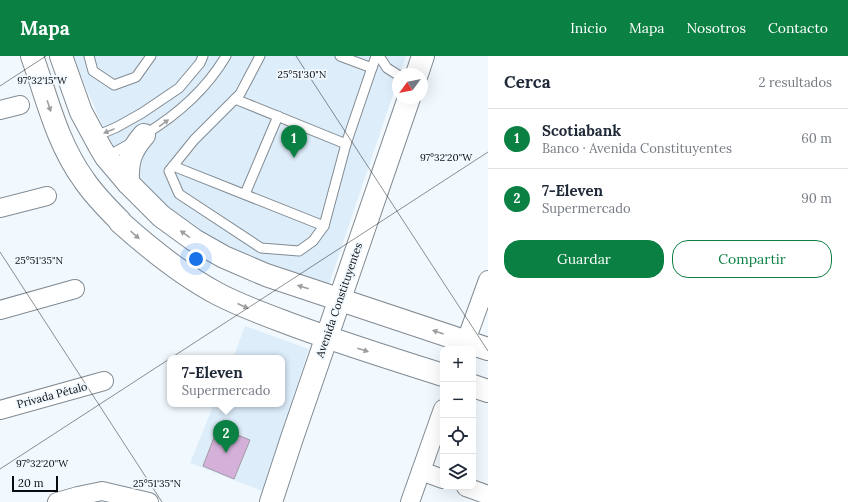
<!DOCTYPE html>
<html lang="es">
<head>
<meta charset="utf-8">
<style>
  :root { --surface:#fff; --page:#f6f6f7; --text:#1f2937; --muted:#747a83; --line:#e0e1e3; --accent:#0b8043 }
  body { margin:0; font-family:Lora,serif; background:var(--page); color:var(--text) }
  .controls { position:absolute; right:12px; bottom:12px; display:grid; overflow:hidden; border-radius:8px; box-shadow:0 4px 16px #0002 }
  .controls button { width:36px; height:36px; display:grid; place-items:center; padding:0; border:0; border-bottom:1px solid var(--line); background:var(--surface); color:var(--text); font:20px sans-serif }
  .compass { position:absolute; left:392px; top:12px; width:36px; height:36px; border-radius:50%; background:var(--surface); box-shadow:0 4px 16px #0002; rotate:237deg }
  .scale { position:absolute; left:12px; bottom:10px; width:46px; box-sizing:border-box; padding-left:4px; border:2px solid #090c0f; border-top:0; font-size:11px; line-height:14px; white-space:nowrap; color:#090c0f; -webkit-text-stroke:3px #f1f9ff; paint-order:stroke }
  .you { position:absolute; left:196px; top:203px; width:14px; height:14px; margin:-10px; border:3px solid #fff; border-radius:50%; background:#1a73e8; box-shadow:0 0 0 6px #1a73e833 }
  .badge { display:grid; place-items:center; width:26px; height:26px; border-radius:50%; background:var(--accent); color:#fff; font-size:13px; font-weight:700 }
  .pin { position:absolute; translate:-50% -33px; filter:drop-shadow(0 1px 2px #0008) }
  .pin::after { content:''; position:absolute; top:21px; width:14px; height:12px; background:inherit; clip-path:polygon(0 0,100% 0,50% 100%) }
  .popup { position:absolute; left:167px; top:299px; width:118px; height:52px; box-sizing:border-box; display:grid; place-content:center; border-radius:8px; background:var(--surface); filter:drop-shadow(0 1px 3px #0005); font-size:13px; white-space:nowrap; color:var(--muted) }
  .popup b { font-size:15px; color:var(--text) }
  .popup::after { content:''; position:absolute; left:50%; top:100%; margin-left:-8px; border:8px solid transparent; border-top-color:var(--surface) }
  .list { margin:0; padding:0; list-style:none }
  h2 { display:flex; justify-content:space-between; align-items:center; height:52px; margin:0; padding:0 16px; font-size:17px }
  h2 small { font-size:13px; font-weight:400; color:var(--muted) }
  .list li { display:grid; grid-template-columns:26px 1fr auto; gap:12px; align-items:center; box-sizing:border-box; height:60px; padding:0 16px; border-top:1px solid var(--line) }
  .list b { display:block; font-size:15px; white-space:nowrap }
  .list p { margin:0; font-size:13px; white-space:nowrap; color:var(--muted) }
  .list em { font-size:13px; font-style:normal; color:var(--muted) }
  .actions { display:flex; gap:8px; padding:12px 16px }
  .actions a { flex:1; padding:9px 0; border:1px solid var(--accent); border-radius:16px; text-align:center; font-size:14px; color:var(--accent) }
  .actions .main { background:var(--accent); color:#fff }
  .icon { flex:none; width:22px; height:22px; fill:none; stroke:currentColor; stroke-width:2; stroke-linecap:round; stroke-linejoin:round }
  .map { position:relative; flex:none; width:488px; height:446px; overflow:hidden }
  header { display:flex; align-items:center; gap:24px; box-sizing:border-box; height:56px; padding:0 20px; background:var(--accent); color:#fff }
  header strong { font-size:19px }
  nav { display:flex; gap:22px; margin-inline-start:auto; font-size:14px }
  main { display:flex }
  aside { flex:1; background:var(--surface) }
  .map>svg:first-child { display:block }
  .built { fill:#ddedfa }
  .building { fill:#d5b1da; stroke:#a29aa3 }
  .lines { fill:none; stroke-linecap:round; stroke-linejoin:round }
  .lane-casing { stroke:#828b92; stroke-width:11 }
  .street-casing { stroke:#828b92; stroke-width:20 }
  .secondary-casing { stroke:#828b92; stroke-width:24 }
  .lane { stroke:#fff; stroke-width:9 }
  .street { stroke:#fff; stroke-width:18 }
  .secondary { stroke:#fff; stroke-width:22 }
  .oneway { fill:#9d9e9f }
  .ticks { fill:none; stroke:#090c0f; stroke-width:1; stroke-opacity:0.45 }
  .labels { text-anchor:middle; stroke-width:3.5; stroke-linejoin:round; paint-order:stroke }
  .street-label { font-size:11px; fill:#090c0f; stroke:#f1f9ff }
  .ticks-label { font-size:10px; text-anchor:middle; fill:#090c0f; stroke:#f1f9ff; stroke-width:3.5; stroke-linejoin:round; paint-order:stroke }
</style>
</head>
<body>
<header>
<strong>Mapa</strong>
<nav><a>Inicio</a><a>Mapa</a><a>Nosotros</a><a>Contacto</a></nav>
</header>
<main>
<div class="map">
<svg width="488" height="446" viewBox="0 0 488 446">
  <rect width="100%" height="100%" fill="#f1f9ff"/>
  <g class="built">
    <polygon points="72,0 406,0 400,18 398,18 398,24 328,231 243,204 154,141 116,100"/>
    <polygon points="245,270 309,293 262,435 190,407 214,348 282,348 282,302 233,302"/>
  </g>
  <polygon class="building" points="218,371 250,384 234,423 203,410"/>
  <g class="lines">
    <defs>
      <g id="lane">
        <polyline points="89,0 93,15 114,29 136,21 151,0"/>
        <polyline points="260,0 240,38 194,84 169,115 179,138 261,192 299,195 313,185 324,170 346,88 376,0"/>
        <polyline points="340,0 372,12"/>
        <polyline points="379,0 387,12 398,19"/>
        <polyline points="235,43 346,88"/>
        <path d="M 144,79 C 177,59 206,34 226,0"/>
        <polyline points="94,81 117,71 142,57 179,32 200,7 203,0"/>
        <polyline points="106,101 133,86"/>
        <polyline points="173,110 324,170"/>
        <polyline points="245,138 278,60"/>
      </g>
      <g id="street">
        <polyline points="0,54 20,49"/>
        <polyline points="0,152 47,140"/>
        <polyline points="0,254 75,233"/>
        <polyline points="463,293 488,224"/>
        <polyline points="0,354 104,325"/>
        <polyline points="421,415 443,423"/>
        <polyline points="466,431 488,439"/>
        <polyline points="57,446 78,440 102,435 149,446"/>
        <polyline points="410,446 443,353"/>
      </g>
      <g id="secondary">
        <path d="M 32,0 C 47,42 57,87 84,124 C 94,139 107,152 120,165 L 120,166 C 150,193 182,219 218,238 C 241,250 266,259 290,268 C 341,287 392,303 443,319"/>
        <polyline points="61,0 81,56 100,91 106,101 128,127 161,160 194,184 224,201 266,219 488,293"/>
        <polyline points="417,18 423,0"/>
        <path d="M 128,127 C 127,106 130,95 144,79"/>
        <polyline points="473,330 488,335"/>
        <polyline points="271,446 292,382 409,42"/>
      </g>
    </defs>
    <use href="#lane" class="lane-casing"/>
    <use href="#street" class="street-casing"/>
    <use href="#secondary" class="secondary-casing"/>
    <use href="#lane" class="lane"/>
    <use href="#street" class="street"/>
    <use href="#secondary" class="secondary"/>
  </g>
  <defs><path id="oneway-solid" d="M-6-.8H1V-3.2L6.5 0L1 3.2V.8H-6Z"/></defs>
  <g class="oneway">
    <use href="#oneway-solid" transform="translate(49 50) rotate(72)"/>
    <use href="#oneway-solid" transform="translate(164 67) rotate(-36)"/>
    <use href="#oneway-solid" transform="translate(109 75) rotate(158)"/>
    <use href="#oneway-solid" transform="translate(185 178) rotate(-144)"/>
    <use href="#oneway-solid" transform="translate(135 179) rotate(42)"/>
    <use href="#oneway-solid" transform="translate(303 231) rotate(-162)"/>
    <use href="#oneway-solid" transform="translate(243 250) rotate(24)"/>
    <use href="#oneway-solid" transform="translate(438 276) rotate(-161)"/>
    <use href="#oneway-solid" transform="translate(363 294) rotate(18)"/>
  </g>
  <path class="ticks" d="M 296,0 L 488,295M 0,30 L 46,0M 0,196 L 162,446M 0,413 L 488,96"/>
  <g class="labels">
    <g class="street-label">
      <text transform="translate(339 244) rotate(-71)" y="4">Avenida Constituyentes</text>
      <text transform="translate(52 339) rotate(-15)" y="4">Privada Pétalo</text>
    </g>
  </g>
  <g class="ticks-label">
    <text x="302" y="22">25°51'30"N</text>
    <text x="42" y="28">97°32'15"W</text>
    <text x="446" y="105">97°32'20"W</text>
    <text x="39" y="208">25°51'35"N</text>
    <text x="42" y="411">97°32'20"W</text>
    <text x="157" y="431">25°51'35"N</text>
  </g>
</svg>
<div class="controls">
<button>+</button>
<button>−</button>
<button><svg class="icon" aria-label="locate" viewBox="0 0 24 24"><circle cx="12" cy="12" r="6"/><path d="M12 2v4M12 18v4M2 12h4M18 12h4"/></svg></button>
<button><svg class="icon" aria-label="layers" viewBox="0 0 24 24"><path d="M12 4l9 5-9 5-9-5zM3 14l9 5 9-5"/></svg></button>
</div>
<svg class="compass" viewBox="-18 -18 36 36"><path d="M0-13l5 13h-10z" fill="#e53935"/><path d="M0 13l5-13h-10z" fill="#747a83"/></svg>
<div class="scale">20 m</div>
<div class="you"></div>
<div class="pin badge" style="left:294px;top:102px">1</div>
<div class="pin badge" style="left:226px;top:397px">2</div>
<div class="popup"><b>7-Eleven</b>Supermercado</div>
</div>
<aside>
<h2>Cerca<small>2 resultados</small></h2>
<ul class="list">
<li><span class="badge">1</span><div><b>Scotiabank</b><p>Banco · Avenida Constituyentes</p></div><em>60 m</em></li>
<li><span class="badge">2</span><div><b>7-Eleven</b><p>Supermercado</p></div><em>90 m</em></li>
</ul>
<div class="actions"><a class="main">Guardar</a><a>Compartir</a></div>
</aside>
</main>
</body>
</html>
